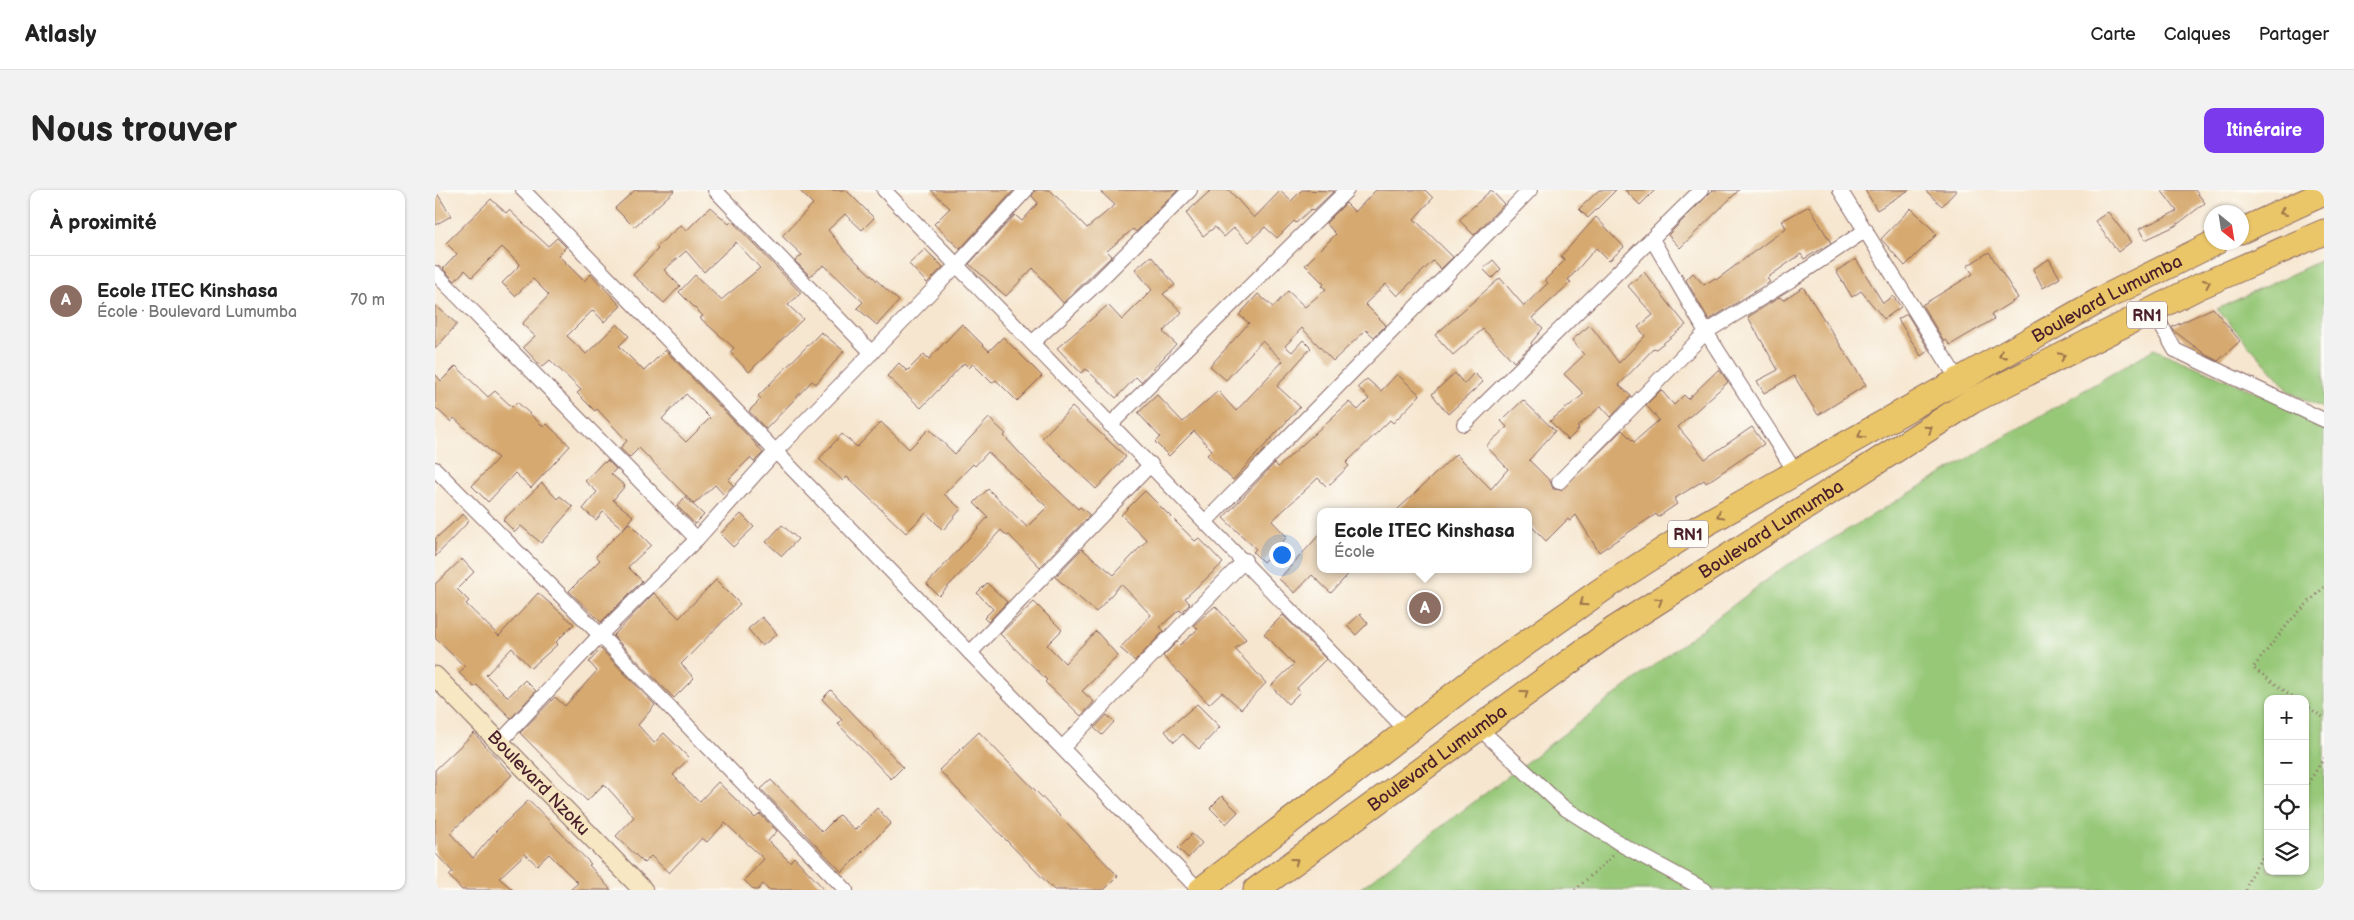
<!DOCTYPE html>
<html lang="fr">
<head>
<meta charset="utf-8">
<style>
  :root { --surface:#fff; --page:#f2f2f2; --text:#222; --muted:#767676; --line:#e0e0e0; --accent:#7c3aed }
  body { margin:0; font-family:"Balsamiq Sans",sans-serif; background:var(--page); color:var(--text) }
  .controls { position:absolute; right:15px; bottom:15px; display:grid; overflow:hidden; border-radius:10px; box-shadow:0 1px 4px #0004 }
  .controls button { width:45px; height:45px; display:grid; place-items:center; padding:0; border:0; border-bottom:1px solid var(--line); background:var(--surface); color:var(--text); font:25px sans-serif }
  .compass { position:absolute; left:1769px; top:15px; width:45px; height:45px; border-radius:50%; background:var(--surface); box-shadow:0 1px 4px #0004; rotate:150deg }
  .you { position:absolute; left:846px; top:364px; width:18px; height:18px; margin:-12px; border:4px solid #fff; border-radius:50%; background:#1a73e8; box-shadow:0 0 0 8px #1a73e833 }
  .badge { display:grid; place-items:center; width:32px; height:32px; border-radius:50%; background:var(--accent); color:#fff; font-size:16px; font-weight:700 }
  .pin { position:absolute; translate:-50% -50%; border:2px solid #fff; box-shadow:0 1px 5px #0006 }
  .popup { position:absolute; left:882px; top:318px; width:215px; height:65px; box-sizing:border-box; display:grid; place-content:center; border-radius:10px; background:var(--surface); filter:drop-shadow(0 1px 4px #0005); font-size:16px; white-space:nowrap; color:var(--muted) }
  .popup b { font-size:19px; color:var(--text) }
  .popup::after { content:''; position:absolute; left:50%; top:100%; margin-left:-10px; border:10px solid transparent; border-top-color:var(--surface) }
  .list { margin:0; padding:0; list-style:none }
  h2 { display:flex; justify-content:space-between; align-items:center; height:65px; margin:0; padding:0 20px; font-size:21px }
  h2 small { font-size:16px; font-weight:400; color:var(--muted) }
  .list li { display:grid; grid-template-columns:32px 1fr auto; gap:15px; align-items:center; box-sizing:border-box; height:90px; padding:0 20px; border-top:1px solid var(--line) }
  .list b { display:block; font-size:19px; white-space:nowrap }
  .list p { margin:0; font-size:16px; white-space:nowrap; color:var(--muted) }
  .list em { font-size:16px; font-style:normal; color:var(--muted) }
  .icon { flex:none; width:28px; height:28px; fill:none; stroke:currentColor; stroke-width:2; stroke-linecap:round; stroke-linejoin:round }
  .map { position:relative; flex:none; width:1889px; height:700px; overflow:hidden; border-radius:10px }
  header { display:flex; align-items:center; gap:30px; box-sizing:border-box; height:70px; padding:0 25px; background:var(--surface); border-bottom:1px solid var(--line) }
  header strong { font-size:24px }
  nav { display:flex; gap:28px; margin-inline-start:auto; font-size:18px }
  .intro { display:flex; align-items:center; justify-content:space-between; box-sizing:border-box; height:120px; padding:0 30px }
  h1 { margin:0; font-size:35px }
  .button { padding:12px 22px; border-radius:10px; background:var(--accent); color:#fff; font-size:18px; font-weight:700 }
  main { display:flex; gap:30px; padding:0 30px }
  aside { flex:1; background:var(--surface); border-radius:10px; box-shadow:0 1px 4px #0004 }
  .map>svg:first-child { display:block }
  .green { fill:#97c878; stroke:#707452; fill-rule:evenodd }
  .building { fill:#d6a970; fill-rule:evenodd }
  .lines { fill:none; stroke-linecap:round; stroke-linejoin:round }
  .street-casing { stroke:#866564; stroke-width:16 }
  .secondary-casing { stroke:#866564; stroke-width:21 }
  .highway-casing { stroke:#866564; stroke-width:27 }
  .path { stroke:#866564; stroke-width:3; stroke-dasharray:1 4; stroke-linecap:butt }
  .street { stroke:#fff; stroke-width:14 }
  .secondary { stroke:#f7e8c3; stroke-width:19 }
  .highway { stroke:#ebc669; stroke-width:25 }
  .oneway { stroke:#9a724a }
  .labels { text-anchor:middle; stroke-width:4; stroke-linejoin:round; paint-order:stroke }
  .shield { fill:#fdfcf7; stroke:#806168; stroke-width:1 }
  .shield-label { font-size:16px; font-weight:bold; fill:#4a1f2b }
  .street-label { font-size:18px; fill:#4a1f2b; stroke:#fdfcf7 }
</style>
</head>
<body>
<header>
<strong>Atlasly</strong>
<nav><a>Carte</a><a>Calques</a><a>Partager</a></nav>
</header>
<div class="intro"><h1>Nous trouver</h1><a class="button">Itinéraire</a></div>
<main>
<aside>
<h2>À proximité<small></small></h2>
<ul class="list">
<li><span class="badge" style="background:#8d6e63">A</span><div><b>Ecole ITEC Kinshasa</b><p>École · Boulevard Lumumba</p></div><em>70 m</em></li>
</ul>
</aside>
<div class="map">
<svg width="1889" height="700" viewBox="0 0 1889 700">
  <rect width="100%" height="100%" fill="#fdfcf7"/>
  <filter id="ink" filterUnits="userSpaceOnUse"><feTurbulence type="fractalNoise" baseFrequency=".02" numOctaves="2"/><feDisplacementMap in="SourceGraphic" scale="10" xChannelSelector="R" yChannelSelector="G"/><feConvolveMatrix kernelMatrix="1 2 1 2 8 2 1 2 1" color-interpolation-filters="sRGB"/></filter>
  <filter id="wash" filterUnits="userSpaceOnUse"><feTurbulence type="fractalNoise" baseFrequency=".0096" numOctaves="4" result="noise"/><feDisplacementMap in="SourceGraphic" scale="20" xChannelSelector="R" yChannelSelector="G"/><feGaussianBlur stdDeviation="1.12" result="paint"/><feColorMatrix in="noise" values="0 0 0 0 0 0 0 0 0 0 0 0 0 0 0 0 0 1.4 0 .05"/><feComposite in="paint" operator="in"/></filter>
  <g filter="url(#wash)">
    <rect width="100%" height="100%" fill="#f6e6cf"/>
    <g class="green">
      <polygon points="1889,69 1889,219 1856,203 1782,119"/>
      <path d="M 1719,159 L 1889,231 L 1889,700 L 923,700 L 1346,379 ZM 1833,509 L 1870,509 L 1870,681 L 1833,681 Z"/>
    </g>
    <g id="blocks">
      <g class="building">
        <polygon points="0,0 16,26 0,35"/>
        <polygon points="200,0 240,0 199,37 180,18"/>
        <polygon points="364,0 411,0 439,28 427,40 410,24 393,40 411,62 464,111 442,135 422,118 428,112 389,75 375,86 360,71 367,65 347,46 378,14"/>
        <polygon points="496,0 579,0 525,59 499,34 515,18"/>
        <polygon points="600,0 615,0 652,38 680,15 664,0 743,0 701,42 698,39 672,61 677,66 628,113 598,78 571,106 534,74 580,25 587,31 603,13 597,6"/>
        <polygon points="776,0 794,0 819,28 845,1 856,11 867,0 899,1 878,21 876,19 861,33 859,31 842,48 830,37 814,52 799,38 789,47 780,37 768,46 751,23"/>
        <polygon points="941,0 990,0 998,8 979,29 1018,67 1006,79 998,71 962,106 951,94 930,114 951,135 939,147 931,140 898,171 867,138 850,156 857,162 868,150 876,158 842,196 865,217 798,290 772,265 777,260 759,241 734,266 720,252 725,247 703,223 722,205 748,232 783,201 801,221 848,171 827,151 791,190 775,176 814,133 804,125 823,104 838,117 853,101 870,117 891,99 887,96 889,94 870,75 901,44 891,33 911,13 920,22"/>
        <polygon points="1056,0 1069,14 1039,45 1024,30"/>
        <polygon points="1164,0 1181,0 1153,28 1144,19"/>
        <polygon points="1190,0 1220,0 1205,15"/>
        <polygon points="1278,0 1304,0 1245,58 1233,45"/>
        <polygon points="1430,0 1474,0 1442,20"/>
        <polygon points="1490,0 1522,0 1507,16"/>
        <polygon points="1726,0 1760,0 1770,13 1740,36 1710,50 1704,39 1742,21"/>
        <path d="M 56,9 L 71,23 L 74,20 L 113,56 L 122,48 L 131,57 L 123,65 L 149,91 L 156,84 L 186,116 L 169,132 L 158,120 L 132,146 L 151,164 L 182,134 L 194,146 L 184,156 L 209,181 L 230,160 L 319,252 L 328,263 L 319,272 L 315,268 L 293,290 L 298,295 L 289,305 L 280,295 L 259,314 L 204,258 L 195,267 L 193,266 L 185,258 L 192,251 L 162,219 L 160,221 L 142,203 L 146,200 L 115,170 L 107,177 L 88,157 L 100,146 L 87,134 L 114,105 L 98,89 L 80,106 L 67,93 L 85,75 L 67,57 L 37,87 L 30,80 L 20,91 L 8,79 L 22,64 L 11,53 ZM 251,204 L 275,228 L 251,252 L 227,229 Z"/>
        <polygon points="1374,16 1396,53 1369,69 1366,64 1332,88 1335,92 1274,130 1251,90 1258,83 1269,95 1280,88 1281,90 1351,38 1347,31"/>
        <polygon points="275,17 294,34 297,31 366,103 353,115 368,129 314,182 295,162 299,158 265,128 268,126 244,102 260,85 286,110 325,78 301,52 269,82 251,61 229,80 245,96 229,113 198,85 223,59 221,57 246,35 251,41"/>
        <polygon points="1476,18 1502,44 1470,76 1446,49"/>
        <polygon points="1673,22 1696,52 1683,62 1660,31"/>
        <polygon points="1161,27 1189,57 1174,71 1161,58 1133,90 1136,92 1097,128 1108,138 1096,153 1097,155 1079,172 1048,139 1018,165 1000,145 1065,88 1089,116 1113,93 1110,90 1130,70 1126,66"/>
        <polygon points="490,59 508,77 492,93 474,74"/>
        <polygon points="1554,62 1583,108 1556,125 1559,129 1515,155 1511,150 1509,151 1487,115 1538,84 1532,76"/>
        <polygon points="716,66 740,95 728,104 747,122 728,142 741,154 706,192 701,187 681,208 651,179 646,183 622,158 673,115 687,130 717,100 700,79"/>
        <polygon points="1421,69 1448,113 1458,106 1466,117 1449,129 1426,101 1417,107 1401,81"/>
        <polygon points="1614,69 1625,88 1608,98 1598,79"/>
        <polygon points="1058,70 1066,79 1057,88 1048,79"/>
        <polygon points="1209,82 1251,135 1221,159 1219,158 1184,195 1196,206 1176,227 1166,216 1142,237 1144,239 1133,250 1115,231 1149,204 1129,184 1149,165 1137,150 1155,135 1184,173 1210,146 1203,137 1218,125 1193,96"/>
        <polygon points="1368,97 1431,195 1383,225 1359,186 1329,203 1322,191 1343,180 1313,127 1345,107 1348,110"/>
        <polygon points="0,115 22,134 0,159"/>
        <polygon points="1778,118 1805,151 1783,171 1771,165 1739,141 1737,137"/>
        <polygon points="1472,124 1494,160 1486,166 1463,129"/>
        <polygon points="527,134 554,161 568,147 607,186 582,211 561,190 557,193 538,174 534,178 529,173 486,218 452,186 464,173 472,181 489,164 494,169"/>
        <polygon points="386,142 409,161 381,194 377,191 331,239 314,221 326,209 323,206"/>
        <polygon points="21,176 53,207 60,201 77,217 82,212 109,237 112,234 135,256 96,298 80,283 53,312 37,296 63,268 19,228 16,232 0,217 0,184 6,191"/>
        <polygon points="1284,179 1293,192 1243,237 1270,269 1317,237 1329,254 1271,293 1269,290 1239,309 1242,314 1223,327 1221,324 1164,362 1141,325 1135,331 1133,329 1111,351 1094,334 1094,322 960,322 1021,264 1056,299 1073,279 1051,256 1072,237 1066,231 1088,210 1120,241 1094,270 1115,291 1118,299 1126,300 1187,240 1199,252 1224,230 1211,215 1226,200 1239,215 1249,205 1253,209"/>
        <polygon points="1020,183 1029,194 1039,183 1048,192 1013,224 997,204"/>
        <polygon points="962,184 985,205 958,233 955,230 911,273 914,276 892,297 883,288 837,331 852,347 828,372 818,362 821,359 788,328 840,273 843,277 914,212 923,220 934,209 923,197 932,189 946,201"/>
        <polygon points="637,217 691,267 661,299 607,248"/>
        <polygon points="554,228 571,244 569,246 595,274 643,319 645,317 655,325 605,377 574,345 572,346 566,340 504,406 492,394 553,327 539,313 553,299 592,337 612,317 553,262 540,276 538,274 509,304 526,319 508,340 491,323 471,343 412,287 408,291 384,269 407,244 422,257 446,232 474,259 494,239 520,264"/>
        <polygon points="172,270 181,279 176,284 190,296 178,310 198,326 188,339 168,322 161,330 148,319 162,302 150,291 168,272 170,273"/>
        <polygon points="107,293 122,309 125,306 138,317 106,353 86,336 80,342 68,330"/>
        <polygon points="710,301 760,351 764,348 788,373 750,408 755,414 747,422 744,420 725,437 729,441 700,471 685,458 716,425 686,394 661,422 620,387 647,359 679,385 712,350 686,325"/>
        <polygon points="250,307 269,325 260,334 242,316"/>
        <polygon points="28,324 34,331 0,367 0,349"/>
        <polygon points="306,324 319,337 298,357 285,344"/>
        <polygon points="194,333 216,355 193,377 207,391 166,432 134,401 165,370 161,366"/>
        <polygon points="347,335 363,349 347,366 331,352"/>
        <polygon points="886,343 886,379 918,379 896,403 877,385 860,403 844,389"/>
        <polygon points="27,369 39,382 22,399 34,411 31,414 64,446 103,403 139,434 121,452 123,454 96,478 77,458 51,485 73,507 90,490 101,501 76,528 42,495 39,497 24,483 30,477 0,448 0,394"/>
        <polygon points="281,390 305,414 246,474 259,488 239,508 178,446 219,403 244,428"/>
        <polygon points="552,393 572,412 553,432 549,428 558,419 542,403"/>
        <polygon points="599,412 627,440 612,455 630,473 661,441 683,466 647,501 659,512 646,526 610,492 612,490 565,444"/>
        <polygon points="780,416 811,449 800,459 831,493 806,519 787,502 774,514 728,466 742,452 745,455 763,439 759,435"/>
        <polygon points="925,424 933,433 921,445 912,436"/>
        <polygon points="848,425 891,469 862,498 865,502 853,514 836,496 859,474 829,444"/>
        <polygon points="327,427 342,444 327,456 313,439"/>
        <polygon points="166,459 220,515 203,535 219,553 229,543 254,568 238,585 264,612 283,592 320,628 325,624 342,641 333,651 355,672 359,667 390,700 333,700 328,694 323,700 319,700 309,690 329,669 290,633 272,652 267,648 234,683 216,666 209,673 181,646 199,627 169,594 152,611 85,543 120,507 130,516 162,481 154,472"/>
        <polygon points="396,500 468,577 456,589 403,534 407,530 387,509"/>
        <polygon points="762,514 785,537 764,559 748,544 739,552 730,541"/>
        <polygon points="672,525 679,532 667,545 659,538"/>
        <polygon points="544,542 683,686 669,700 619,700 504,580"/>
        <polygon points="39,543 77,585 15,643 38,668 61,641 94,610 156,674 154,675 176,700 135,700 143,693 114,664 102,675 90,664 64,688 78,700 27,700 14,686 18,682 0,663 0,580"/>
        <polygon points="336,590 387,642 404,625 420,640 442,618 456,633 407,682 326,599"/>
        <polygon points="787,606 803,622 791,634 775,618"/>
        <polygon points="757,644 767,653 753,668 743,658"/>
      </g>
    </g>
  </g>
  <g filter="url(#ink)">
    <use href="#blocks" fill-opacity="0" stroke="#866564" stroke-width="1"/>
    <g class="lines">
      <defs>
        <g id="street">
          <polyline points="88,0 764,700"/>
          <polyline points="280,0 437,163"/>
          <path d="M 449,0 C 624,179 798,359 971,540"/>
          <polyline points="1405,0 1523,190"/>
          <polyline points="1217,49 1271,142 1361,283"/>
          <polyline points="0,83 262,349"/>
          <polyline points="1718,121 1740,160 1889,230"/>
          <polyline points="598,152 658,97 755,0"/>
          <polyline points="1029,234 1266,0"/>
          <polyline points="675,235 912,0"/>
          <polyline points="0,279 165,445 411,700"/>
          <polyline points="1124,292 1271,142 1356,90 1431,40"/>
          <polyline points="772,330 1095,0"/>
          <polyline points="535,463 716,274"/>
          <polyline points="1043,537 1128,617 1189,656 1270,700"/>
          <polyline points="65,552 165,445 262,349 340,262 522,75 591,0"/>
          <polyline points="628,557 810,370"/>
        </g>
        <g id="secondary">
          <path id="s1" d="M 0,486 L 208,700"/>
        </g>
        <g id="highway">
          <polyline points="1806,41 1889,3"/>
          <path id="s2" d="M 766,700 L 1037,491 L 1168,399 L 1256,342 L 1667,109 L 1781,52"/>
          <path id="s3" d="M 821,700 L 1178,440 L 1537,211 L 1763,97 L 1889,42"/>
        </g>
      </defs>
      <use href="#street" class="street-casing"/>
      <use href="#secondary" class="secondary-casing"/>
      <use href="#highway" class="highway-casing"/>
      <g class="path">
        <polyline points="1861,509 1818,478 1856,430 1889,397"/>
        <polyline points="1870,515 1889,528"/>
        <polyline points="1870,598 1889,568"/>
        <polyline points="1140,700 1179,665"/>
        <polyline points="1811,700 1815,686 1833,658"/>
      </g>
      <use href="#street" class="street"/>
      <use href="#secondary" class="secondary"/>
      <use href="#highway" class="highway"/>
    </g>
    <defs><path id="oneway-chevron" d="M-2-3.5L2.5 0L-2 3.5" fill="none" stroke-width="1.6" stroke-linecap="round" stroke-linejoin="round" transform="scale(1.25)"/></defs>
    <g class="oneway">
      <use href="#oneway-chevron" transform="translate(1848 22) rotate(155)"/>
      <use href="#oneway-chevron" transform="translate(1772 93) rotate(-24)"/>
      <use href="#oneway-chevron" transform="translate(1567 165) rotate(150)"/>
      <use href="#oneway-chevron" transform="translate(1627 166) rotate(-26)"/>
      <use href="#oneway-chevron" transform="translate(1494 239) rotate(-33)"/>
      <use href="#oneway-chevron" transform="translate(1426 245) rotate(150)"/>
      <use href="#oneway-chevron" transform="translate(1285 325) rotate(151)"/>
      <use href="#oneway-chevron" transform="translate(1224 411) rotate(-32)"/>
      <use href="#oneway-chevron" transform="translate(1148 413) rotate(145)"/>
      <use href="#oneway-chevron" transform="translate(1090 503) rotate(-36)"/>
      <use href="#oneway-chevron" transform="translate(860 671) rotate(-36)"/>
    </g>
  </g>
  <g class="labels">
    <g class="shield">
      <rect x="1692" y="111.5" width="40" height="27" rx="4"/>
      <rect x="1233" y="330.5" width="40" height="27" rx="4"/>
    </g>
    <g class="shield-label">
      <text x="1712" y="131">RN1</text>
      <text x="1253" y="350">RN1</text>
    </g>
    <g class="street-label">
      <text dy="6" stroke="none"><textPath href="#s2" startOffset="1084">Boulevard Lumumba</textPath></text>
      <text dy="6" stroke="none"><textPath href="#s3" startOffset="629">Boulevard Lumumba</textPath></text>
      <text dy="6" stroke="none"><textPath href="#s3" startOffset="224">Boulevard Lumumba</textPath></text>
      <text dy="6" stroke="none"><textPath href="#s1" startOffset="149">Boulevard Nzoku</textPath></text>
    </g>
  </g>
</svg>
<div class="controls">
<button>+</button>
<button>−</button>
<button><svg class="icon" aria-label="locate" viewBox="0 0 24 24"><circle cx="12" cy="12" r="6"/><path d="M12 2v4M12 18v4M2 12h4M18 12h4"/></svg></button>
<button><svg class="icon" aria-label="layers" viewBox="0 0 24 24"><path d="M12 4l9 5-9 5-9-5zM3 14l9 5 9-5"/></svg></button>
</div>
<svg class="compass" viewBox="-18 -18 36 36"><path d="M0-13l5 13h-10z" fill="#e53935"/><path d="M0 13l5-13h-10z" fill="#767676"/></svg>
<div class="you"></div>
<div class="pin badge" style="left:990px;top:418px;background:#8d6e63">A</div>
<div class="popup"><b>Ecole ITEC Kinshasa</b>École</div>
</div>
</main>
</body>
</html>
